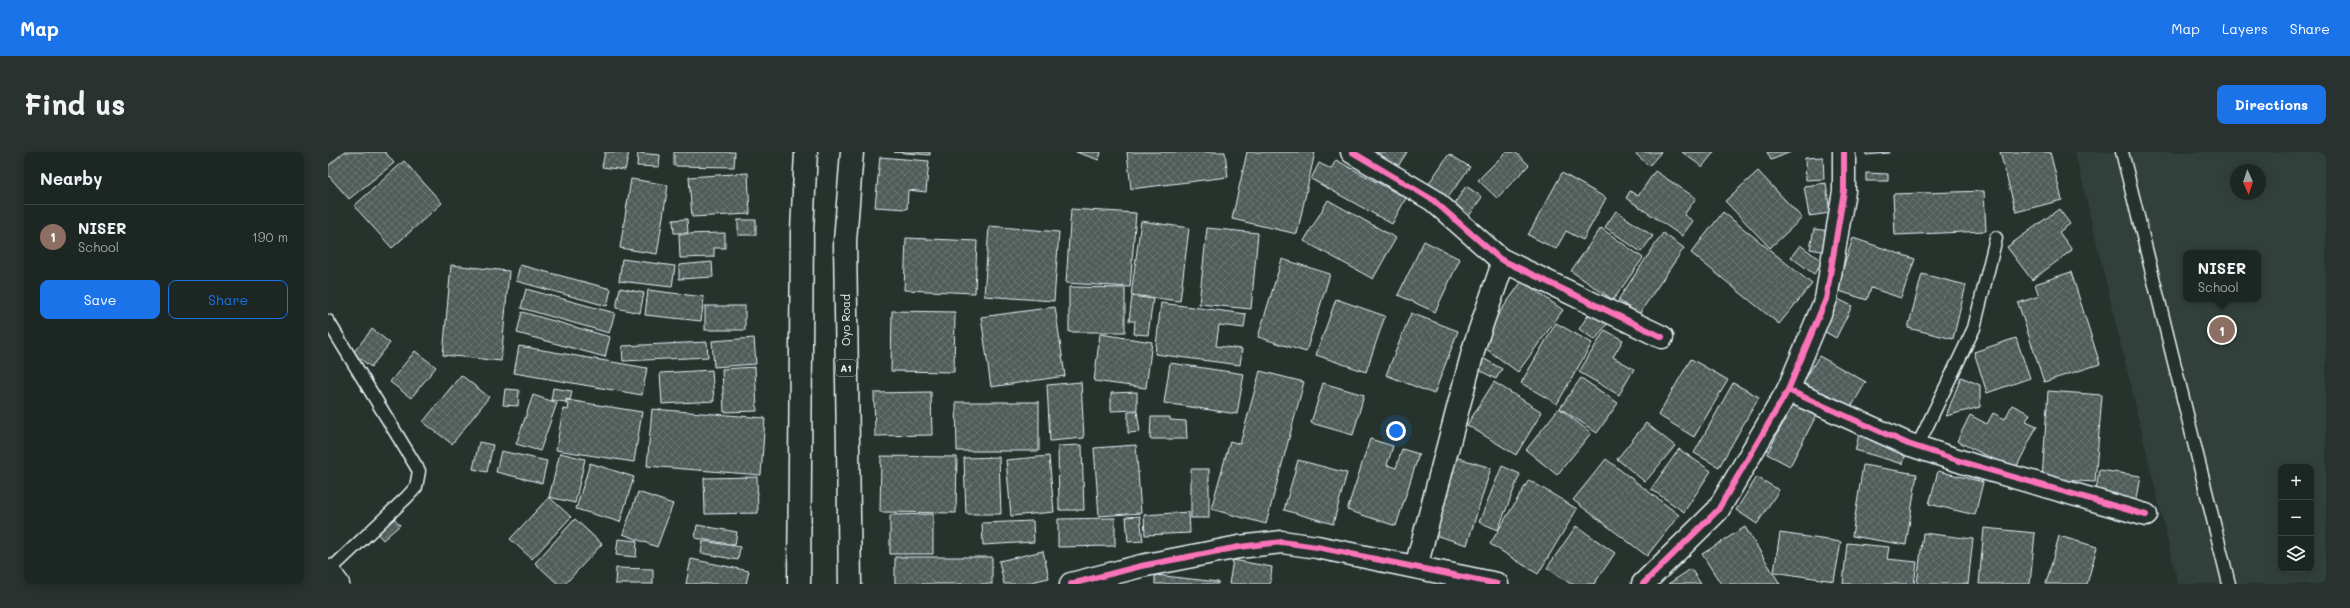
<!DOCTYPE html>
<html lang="en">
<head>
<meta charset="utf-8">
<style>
  :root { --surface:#1c2622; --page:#29322f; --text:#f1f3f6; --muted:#a0a5a5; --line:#3a4340; --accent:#1a73e8 }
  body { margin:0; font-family:Mali,sans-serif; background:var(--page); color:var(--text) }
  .controls { position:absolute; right:12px; bottom:12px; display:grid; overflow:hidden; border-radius:8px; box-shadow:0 2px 10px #0003 }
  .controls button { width:36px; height:36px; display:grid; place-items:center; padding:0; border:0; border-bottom:1px solid var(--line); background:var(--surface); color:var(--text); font:20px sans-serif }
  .compass { position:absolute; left:1902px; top:12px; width:36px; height:36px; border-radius:50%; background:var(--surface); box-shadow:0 2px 10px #0003; rotate:177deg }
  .you { position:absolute; left:1068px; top:279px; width:14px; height:14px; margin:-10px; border:3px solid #fff; border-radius:50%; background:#1a73e8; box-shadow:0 0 0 6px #1a73e833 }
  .badge { display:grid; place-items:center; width:26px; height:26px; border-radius:50%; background:var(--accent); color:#fff; font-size:13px; font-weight:700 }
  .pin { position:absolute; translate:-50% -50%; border:2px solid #fff; box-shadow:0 1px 4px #0006 }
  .popup { position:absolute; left:1855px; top:98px; width:78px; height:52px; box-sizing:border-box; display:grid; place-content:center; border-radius:8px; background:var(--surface); filter:drop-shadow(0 1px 3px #0005); font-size:13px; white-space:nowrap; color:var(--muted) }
  .popup b { font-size:15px; color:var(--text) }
  .popup::after { content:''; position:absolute; left:50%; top:100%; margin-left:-8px; border:8px solid transparent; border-top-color:var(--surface) }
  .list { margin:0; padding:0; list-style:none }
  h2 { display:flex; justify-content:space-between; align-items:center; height:52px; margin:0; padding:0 16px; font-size:17px }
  h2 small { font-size:13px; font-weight:400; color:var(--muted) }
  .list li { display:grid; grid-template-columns:26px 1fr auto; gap:12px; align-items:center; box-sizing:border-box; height:64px; padding:0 16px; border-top:1px solid var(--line) }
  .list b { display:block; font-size:15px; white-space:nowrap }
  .list p { margin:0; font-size:13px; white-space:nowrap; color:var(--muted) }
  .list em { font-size:13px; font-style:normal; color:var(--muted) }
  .actions { display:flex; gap:8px; padding:12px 16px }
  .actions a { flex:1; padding:9px 0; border:1px solid var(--accent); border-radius:8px; text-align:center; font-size:14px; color:var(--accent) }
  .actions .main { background:var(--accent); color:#fff }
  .icon { flex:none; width:22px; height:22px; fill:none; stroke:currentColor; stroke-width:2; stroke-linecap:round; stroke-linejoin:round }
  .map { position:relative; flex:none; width:1998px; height:432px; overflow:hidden; border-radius:8px }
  header { display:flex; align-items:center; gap:24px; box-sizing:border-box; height:56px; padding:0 20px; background:var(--accent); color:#fff }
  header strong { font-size:19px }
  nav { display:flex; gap:22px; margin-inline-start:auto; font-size:14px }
  .intro { display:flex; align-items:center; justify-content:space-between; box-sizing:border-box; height:96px; padding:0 24px }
  h1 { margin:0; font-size:28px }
  .button { padding:10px 18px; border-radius:8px; background:var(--accent); color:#fff; font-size:14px; font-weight:700 }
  main { display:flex; gap:24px; padding:0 24px }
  aside { flex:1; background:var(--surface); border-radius:8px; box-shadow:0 2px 10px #0003 }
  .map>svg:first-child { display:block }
  .built { fill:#333f3a; fill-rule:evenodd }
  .building { fill:url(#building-cross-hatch); stroke:#e8f1f8 }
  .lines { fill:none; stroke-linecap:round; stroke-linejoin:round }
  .service-casing { stroke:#e8f1f8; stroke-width:15 }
  .minor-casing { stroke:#e8f1f8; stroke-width:25 }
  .trunk-casing { stroke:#e8f1f8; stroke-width:25 }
  .motorway-casing { stroke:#e8f1f8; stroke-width:25 }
  .service { stroke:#26332d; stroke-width:12 }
  .minor { stroke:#26332d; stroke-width:22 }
  .trunk { stroke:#26332d; stroke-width:22 }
  .motorway { stroke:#26332d; stroke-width:22 }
  .cycleway-casing { stroke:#26332d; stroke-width:8 }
  .cycleway { stroke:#fb73b8; stroke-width:6 }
  .labels { text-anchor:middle; stroke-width:3; stroke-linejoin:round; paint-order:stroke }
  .shield { fill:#26332d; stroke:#aeb8bb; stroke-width:1 }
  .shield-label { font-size:10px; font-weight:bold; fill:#e8f1f8 }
  .street-label { font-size:11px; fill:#e8f1f8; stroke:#26332d }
</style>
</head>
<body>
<header>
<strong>Map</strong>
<nav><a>Map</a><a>Layers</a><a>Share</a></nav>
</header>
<div class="intro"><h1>Find us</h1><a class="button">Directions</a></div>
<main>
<aside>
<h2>Nearby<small></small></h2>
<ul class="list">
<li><span class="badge" style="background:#8d6e63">1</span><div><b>NISER</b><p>School</p></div><em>190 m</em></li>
</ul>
<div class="actions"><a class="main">Save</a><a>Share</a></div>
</aside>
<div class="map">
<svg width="1998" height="432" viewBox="0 0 1998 432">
  <defs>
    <pattern id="building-cross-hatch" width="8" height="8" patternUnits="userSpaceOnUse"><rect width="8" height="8" fill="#505c59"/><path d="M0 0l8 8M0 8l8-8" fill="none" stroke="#697472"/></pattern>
  </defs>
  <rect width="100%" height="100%" fill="#26332d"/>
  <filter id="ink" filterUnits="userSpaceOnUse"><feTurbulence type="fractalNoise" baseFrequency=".025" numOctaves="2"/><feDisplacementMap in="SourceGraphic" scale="8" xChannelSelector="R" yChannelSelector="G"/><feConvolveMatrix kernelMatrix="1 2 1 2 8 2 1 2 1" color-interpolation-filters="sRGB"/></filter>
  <g filter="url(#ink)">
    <path class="built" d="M 1747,0 L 1998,0 L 1998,432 L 1850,432 ZM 1908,18 L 1932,18 L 1932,42 L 1908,42 ZM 1858,101 L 1930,101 L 1930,147 L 1858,147 ZM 1953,315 L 1983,315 L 1983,417 L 1953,417 Z"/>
    <g class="building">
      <polygon points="16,0 57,0 66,11 21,47 0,23 0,14"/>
      <polygon points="277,0 301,0 297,18 274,15"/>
      <polygon points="346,0 407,0 406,15 346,14"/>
      <polygon points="566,0 602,0 602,3"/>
      <polygon points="748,0 773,0 771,8"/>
      <polygon points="799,0 897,0 900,25 803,37"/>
      <polygon points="919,0 987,0 969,82 904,67"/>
      <polygon points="1015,0 1079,0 1060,30"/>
      <polygon points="1178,0 1187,0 1201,13 1169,46 1150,28"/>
      <polygon points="1306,0 1333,0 1321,14"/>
      <polygon points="1354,0 1386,0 1374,15"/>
      <polygon points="1439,0 1463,0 1443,8"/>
      <polygon points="1538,0 1561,0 1561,1 1538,3"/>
      <polygon points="1672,0 1722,0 1734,48 1688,60"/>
      <polygon points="310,1 332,3 331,15 309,14"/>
      <polygon points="1121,2 1142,15 1116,51 1097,37"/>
      <polygon points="552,5 601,9 598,40 580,38 579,57 547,55"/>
      <polygon points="1495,5 1496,27 1478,28 1477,6"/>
      <polygon points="1008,8 1078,46 1064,72 983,27 991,11 1003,17"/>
      <polygon points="76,9 114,51 64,96 26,54"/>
      <polygon points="1327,19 1368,46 1356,63 1365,69 1354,84 1298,46 1302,39 1310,44"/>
      <polygon points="1430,19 1474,66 1442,96 1397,49"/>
      <polygon points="420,21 422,62 364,65 361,25"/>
      <polygon points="1234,21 1278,46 1255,88 1238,79 1228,97 1200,83"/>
      <polygon points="1538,21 1560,22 1560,29 1538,29"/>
      <polygon points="303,27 340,33 329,102 292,96"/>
      <polygon points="1498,31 1502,61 1481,64 1476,34"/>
      <polygon points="1138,34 1154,45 1139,67 1123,57"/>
      <polygon points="1656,39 1658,79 1567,83 1565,42"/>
      <polygon points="1000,48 1068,86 1045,127 976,89"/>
      <polygon points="743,57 808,61 802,135 738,131"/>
      <polygon points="1731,57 1742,72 1731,80 1744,98 1704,128 1679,95"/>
      <polygon points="1288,59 1325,84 1313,100 1277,75"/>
      <polygon points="1395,60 1484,132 1451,172 1363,101"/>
      <polygon points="359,67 360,81 346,81 345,68"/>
      <rect x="410" y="68" width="18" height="15"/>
      <polygon points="813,69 861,76 852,149 803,143"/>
      <polygon points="661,74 731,80 726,149 656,144"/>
      <polygon points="879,76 930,81 923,157 871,152"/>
      <polygon points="1273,76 1315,106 1285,148 1243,119"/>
      <polygon points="1486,77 1502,79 1499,100 1482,97"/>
      <polygon points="397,81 397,96 386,96 386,105 352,106 351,82"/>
      <polygon points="1335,81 1356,96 1311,162 1290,148"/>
      <polygon points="578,86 649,89 647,141 576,138"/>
      <polygon points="1525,86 1587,107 1573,146 1543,136 1539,148 1508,138"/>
      <polygon points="1096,89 1132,107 1107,160 1070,143"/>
      <polygon points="1472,93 1495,110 1486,122 1463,105"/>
      <polygon points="294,107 347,114 344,135 291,129"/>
      <polygon points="954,107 1002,122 978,200 930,185"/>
      <polygon points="384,110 385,125 351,127 351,113"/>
      <polygon points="123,113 181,119 173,209 115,203"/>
      <polygon points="192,113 283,137 279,154 188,129"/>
      <polygon points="1743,120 1772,212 1716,230 1690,151 1711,144 1707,132"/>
      <polygon points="1594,122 1638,133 1625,187 1580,176"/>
      <polygon points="1194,129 1235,158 1190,220 1150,191"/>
      <polygon points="741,135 797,136 797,180 741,180"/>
      <polygon points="292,136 316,141 312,161 288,156"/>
      <polygon points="198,137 287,161 281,181 193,156"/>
      <polygon points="320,138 376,145 373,169 317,163"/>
      <polygon points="804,144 825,147 820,183 806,182 807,169 801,169"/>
      <polygon points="1508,146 1524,154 1508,186 1492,177"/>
      <polygon points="1008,147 1057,164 1038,220 988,203"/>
      <polygon points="833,151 918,162 916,176 891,173 888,194 914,197 912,213 827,202"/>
      <rect x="377" y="154" width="40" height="24"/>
      <polygon points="727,155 737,224 663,235 653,165"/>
      <polygon points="1265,156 1282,168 1267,188 1251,177"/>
      <polygon points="564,159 627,160 626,220 563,219"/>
      <polygon points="194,160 282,185 277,205 189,181"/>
      <polygon points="1083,161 1130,179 1106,242 1058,223"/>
      <polygon points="1228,171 1264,191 1229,252 1193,231"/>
      <polygon points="44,177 62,191 43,215 25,201"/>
      <polygon points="1277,178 1295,188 1285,205 1306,217 1291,243 1251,220"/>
      <polygon points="772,182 824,190 818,236 766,229"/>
      <polygon points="426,186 428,212 386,215 384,189"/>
      <polygon points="1688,186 1702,226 1659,241 1646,200"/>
      <polygon points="379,190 380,205 295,209 294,194"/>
      <polygon points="191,194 319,216 314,243 186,221"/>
      <polygon points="87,199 108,215 83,246 62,230"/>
      <polygon points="1491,204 1538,230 1522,257 1475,231"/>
      <polygon points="1153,205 1174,217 1168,227 1147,216"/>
      <polygon points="1363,207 1400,228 1366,285 1330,263"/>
      <polygon points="842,211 916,222 909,262 836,251"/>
      <polygon points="427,215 429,259 396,260 394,217"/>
      <polygon points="384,218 386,249 334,252 332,221"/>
      <polygon points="932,219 976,230 938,372 883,357 902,289 912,292"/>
      <polygon points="133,223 161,245 124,292 95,270"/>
      <polygon points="1633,225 1652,233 1652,255 1618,264"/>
      <polygon points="1253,226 1290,251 1269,281 1232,256"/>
      <polygon points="753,230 756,286 722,289 719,233"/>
      <polygon points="1166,230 1214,260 1188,303 1139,273"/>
      <polygon points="995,231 1036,243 1025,283 983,271"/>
      <polygon points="1405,231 1431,245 1391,315 1366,301"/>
      <polygon points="225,236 244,239 242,248 238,247 238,250 223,248"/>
      <polygon points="177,237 191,238 190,254 175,253"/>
      <polygon points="1720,239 1774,243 1767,330 1714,327"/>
      <polygon points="603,240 604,283 547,284 546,241"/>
      <polygon points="809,240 809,258 783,259 783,241"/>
      <polygon points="205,243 229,251 212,299 188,292"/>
      <polygon points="239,248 314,260 306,310 228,298 235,257 240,258 241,252 238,252"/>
      <polygon points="628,250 711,250 711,299 629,299"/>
      <polygon points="1465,252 1488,264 1462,314 1439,302"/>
      <polygon points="1684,253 1702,262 1698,269 1709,274 1687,318 1629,289 1642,263 1659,272 1665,261 1677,267"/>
      <polygon points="1231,256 1263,281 1229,323 1198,298"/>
      <polygon points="324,257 437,266 433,323 319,314"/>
      <polygon points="809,259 812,280 800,281 800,260"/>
      <polygon points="823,265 842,265 842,268 858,269 859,287 822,287"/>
      <polygon points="1318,271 1347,294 1317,330 1289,307"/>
      <polygon points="1531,283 1579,297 1575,312 1527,298"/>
      <polygon points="1042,287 1065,294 1059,313 1068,316 1074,297 1091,302 1068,374 1019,358"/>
      <polygon points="151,290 165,293 159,320 145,317"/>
      <polygon points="754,293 756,358 731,358 730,294"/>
      <polygon points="808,293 813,361 771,364 766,296"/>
      <polygon points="1351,297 1383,319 1356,360 1323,337"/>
      <polygon points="173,299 219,309 214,331 168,320"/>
      <polygon points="232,301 257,307 247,351 221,345"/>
      <polygon points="553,304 629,305 628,361 552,360"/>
      <polygon points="721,304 726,360 683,364 678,308"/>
      <polygon points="1124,304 1163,316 1139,393 1100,381"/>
      <polygon points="671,305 673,362 638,362 636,306"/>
      <polygon points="1278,307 1351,363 1319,404 1245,348"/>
      <polygon points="970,308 1019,321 1005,372 956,358"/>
      <polygon points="262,311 306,325 292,370 248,357"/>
      <polygon points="1535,313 1589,322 1578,393 1524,384"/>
      <polygon points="1174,314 1192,322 1170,378 1151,370"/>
      <rect x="863" y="317" width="18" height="49"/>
      <polygon points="1771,318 1813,324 1808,352 1767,346"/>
      <polygon points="1610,319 1655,330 1647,363 1601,352"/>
      <polygon points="429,325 430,361 377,362 376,326"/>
      <polygon points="1429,325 1451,338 1429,372 1408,358"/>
      <polygon points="1201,328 1249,357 1210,422 1162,392"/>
      <polygon points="310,340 345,352 329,395 295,382"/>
      <polygon points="221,345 243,365 204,407 182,387"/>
      <polygon points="861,360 862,381 817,383 816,363"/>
      <polygon points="605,362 605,402 562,402 562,363"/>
      <polygon points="64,364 72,373 55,388 47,379"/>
      <polygon points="812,364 815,389 800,390 798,365"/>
      <polygon points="787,366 787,394 730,395 730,367"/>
      <polygon points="247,367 274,392 237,432 230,432 207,411"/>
      <polygon points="705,369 706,390 655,393 654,371"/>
      <polygon points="369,373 409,380 407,393 367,386"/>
      <polygon points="1248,374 1287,401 1266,432 1243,432 1219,416"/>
      <polygon points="1417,375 1452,432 1393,432 1374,402"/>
      <polygon points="1656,376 1707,381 1702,432 1651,432"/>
      <polygon points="1452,381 1513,390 1506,429 1446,420"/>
      <polygon points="1595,381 1645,387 1640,432 1589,432"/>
      <polygon points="1731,384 1769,395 1759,432 1718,432"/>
      <polygon points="290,387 309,389 308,405 288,403"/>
      <polygon points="375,389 412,395 410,408 373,401"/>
      <polygon points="1519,391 1561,395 1559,407 1589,410 1586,432 1515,432"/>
      <polygon points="715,399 721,426 694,432 676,432 671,409"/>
      <rect x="567" y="405" width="97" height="27"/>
      <polygon points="363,407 421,419 418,432 358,432"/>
      <polygon points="905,408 944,415 942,432 901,432"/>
      <polygon points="288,416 325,417 325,432 287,432"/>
      <polygon points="1363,417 1373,432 1340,432"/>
      <polygon points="827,423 890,430 890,432 827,432"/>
    </g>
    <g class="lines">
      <defs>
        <g id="service">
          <polyline points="1794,0 1901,432"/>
          <polyline points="0,169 91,319 88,335 79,345 1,419"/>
          <polyline points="1589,295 1646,176 1668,86"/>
        </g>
        <g id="minor">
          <polyline points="1024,0 1105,48 1172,107 1334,185"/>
          <polyline points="1460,238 1580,292 1644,313 1818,363"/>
          <polyline points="1088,415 1147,192 1173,117 1172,107"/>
          <polyline points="743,432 813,414 911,395 954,390 989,395 1169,432"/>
          <polyline points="1315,432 1390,358 1460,238 1498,147 1516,39 1516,0"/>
        </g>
        <g id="trunk">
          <polyline points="471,432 474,79 478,0"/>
          <polyline points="522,432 517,89 524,0"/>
        </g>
        <polyline id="motorway" points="0,418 10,432"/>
      </defs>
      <use href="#service" class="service-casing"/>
      <use href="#minor" class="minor-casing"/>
      <use href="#trunk" class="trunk-casing"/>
      <use href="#motorway" class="motorway-casing"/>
      <use href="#service" class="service"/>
      <use href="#minor" class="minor"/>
      <use href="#trunk" class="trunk"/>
      <use href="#motorway" class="motorway"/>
      <defs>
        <g id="cycleway">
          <polyline points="1024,0 1105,48 1172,107 1334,185"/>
          <polyline points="1460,238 1580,292 1644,313 1818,363"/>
          <polyline points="743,432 813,414 911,395 954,390 989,395 1169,432"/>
          <polyline points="1315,432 1390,358 1460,238 1498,147 1516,39 1516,0"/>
        </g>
      </defs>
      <use href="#cycleway" class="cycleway-casing"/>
      <use href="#cycleway" class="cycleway"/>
    </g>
  </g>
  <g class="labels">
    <rect class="shield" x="508" y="208" width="20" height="16" rx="3"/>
    <g class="shield-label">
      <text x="518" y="220">A1</text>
    </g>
    <g class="street-label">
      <text transform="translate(518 168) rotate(-90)" y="4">Oyo Road</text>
    </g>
  </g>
</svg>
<div class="controls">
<button>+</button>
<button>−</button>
<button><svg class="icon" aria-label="layers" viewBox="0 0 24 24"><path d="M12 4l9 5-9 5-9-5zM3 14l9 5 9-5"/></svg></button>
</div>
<svg class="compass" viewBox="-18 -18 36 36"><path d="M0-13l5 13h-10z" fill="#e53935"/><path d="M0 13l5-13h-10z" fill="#a0a5a5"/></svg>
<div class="you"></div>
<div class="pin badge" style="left:1894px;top:178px;background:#8d6e63">1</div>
<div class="popup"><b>NISER</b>School</div>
</div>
</main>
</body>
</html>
